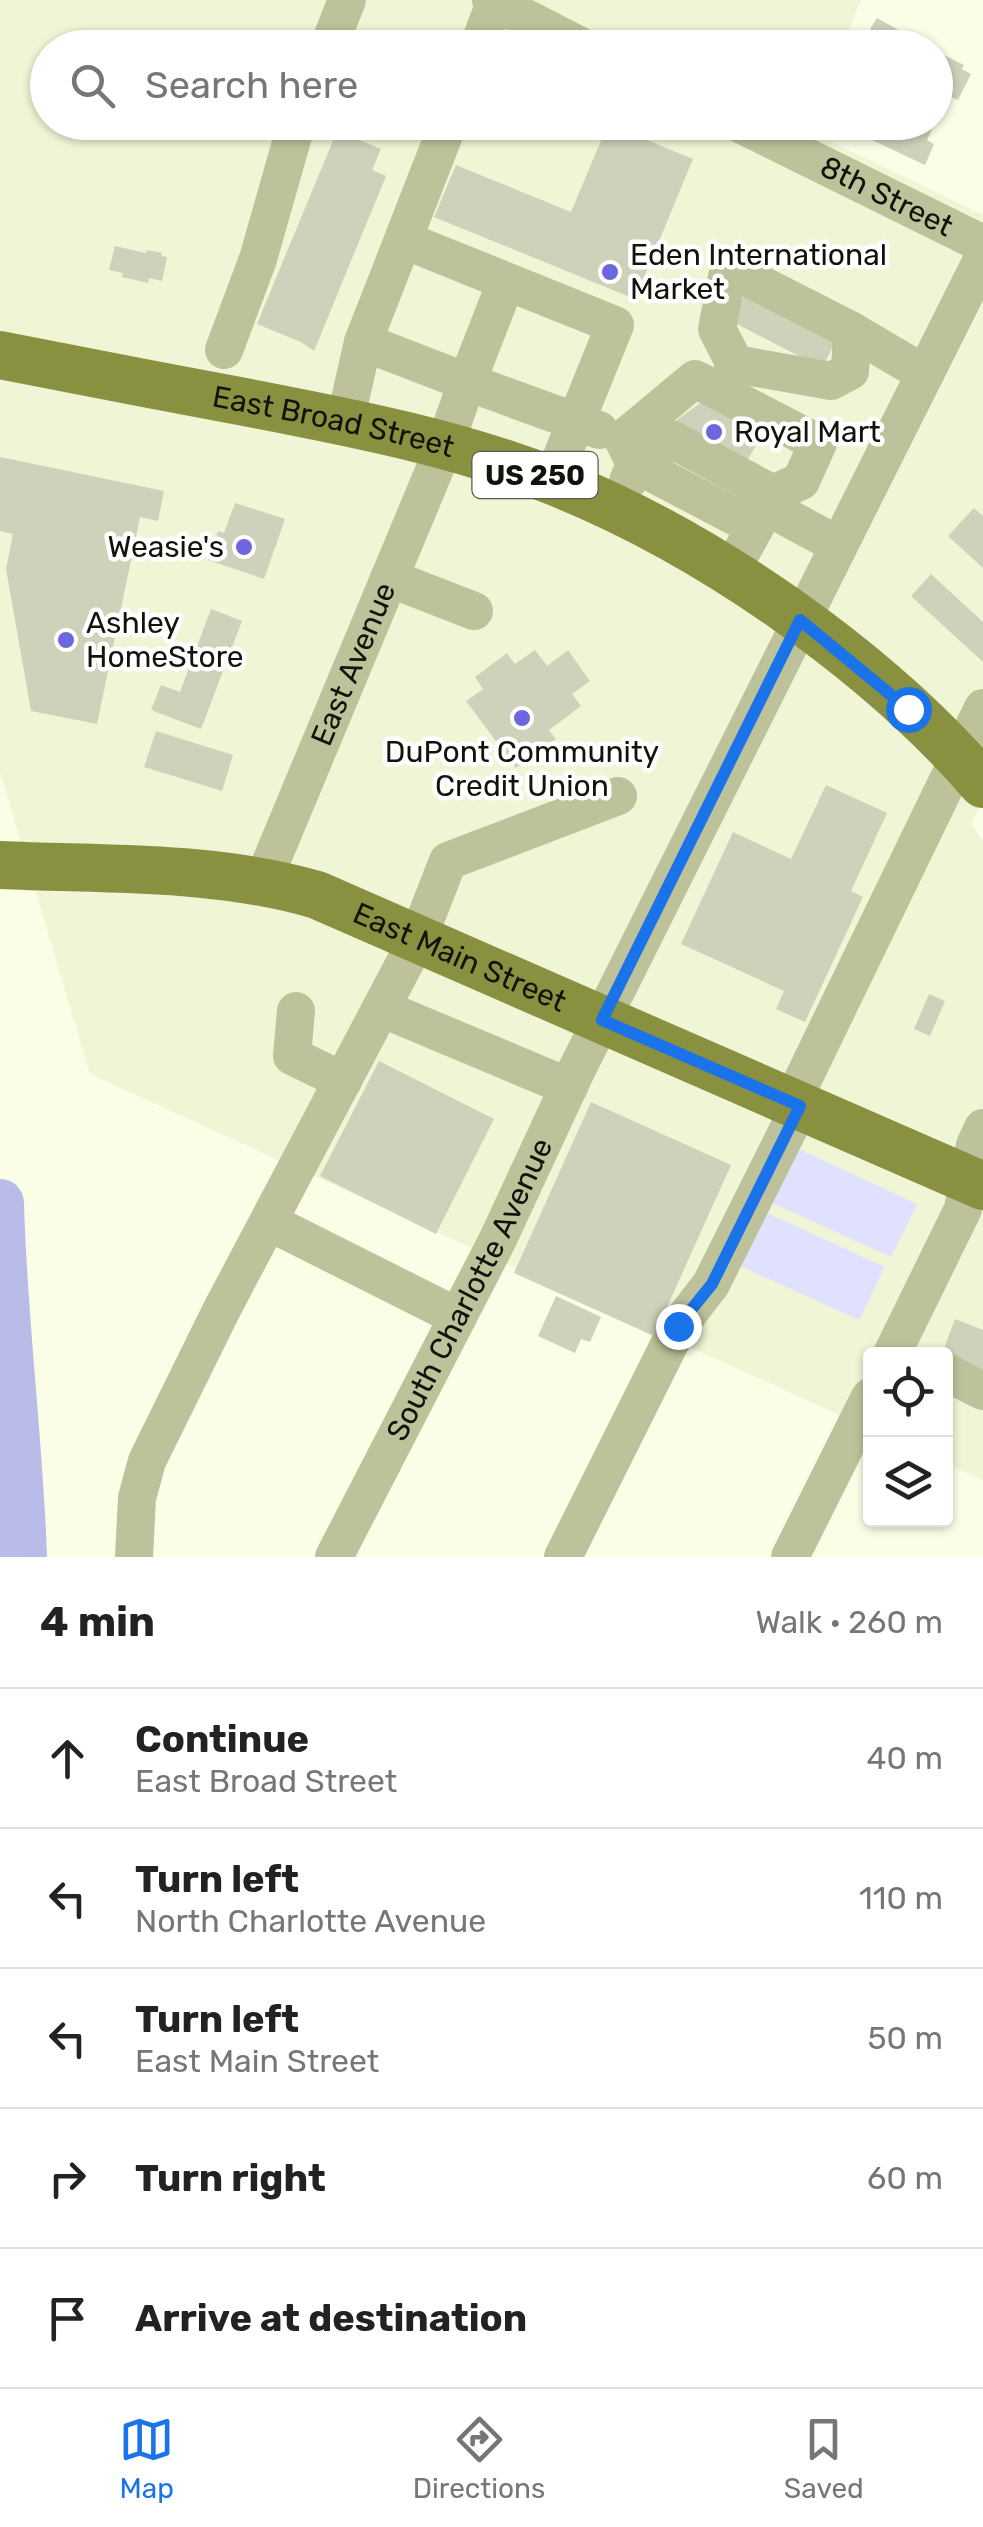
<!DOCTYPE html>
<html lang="en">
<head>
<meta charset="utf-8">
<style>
  :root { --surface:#fff; --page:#f6f6f6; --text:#222; --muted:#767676; --line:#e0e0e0; --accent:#1a73e8 }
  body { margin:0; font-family:Rubik,sans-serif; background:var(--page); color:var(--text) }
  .controls { position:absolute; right:30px; bottom:30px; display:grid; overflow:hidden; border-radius:10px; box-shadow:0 2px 8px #0004 }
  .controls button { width:90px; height:90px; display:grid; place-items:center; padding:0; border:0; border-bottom:2px solid var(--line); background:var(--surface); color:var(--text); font:50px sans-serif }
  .stop { position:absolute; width:30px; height:30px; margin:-22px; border:8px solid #1a73e8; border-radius:50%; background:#fff }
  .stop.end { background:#1a73e8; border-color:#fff; box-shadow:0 2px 10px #0008 }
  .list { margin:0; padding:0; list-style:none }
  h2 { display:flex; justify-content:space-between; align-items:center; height:130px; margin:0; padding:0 40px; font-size:42px }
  h2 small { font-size:32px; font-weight:400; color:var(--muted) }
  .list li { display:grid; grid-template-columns:65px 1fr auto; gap:30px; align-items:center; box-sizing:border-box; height:140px; padding:0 40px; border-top:2px solid var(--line) }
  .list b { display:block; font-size:38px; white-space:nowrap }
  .list p { margin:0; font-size:32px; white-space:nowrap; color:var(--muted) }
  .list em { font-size:32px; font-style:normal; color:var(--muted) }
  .icon { flex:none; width:55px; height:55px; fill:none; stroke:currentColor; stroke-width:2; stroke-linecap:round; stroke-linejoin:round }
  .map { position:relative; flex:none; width:983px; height:1557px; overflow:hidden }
  .search { position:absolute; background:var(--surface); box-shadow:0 2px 8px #0004; left:30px; right:30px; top:30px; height:110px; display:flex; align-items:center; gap:25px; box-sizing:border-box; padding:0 35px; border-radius:55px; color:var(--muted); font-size:38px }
  .sheet { height:830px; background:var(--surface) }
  nav { display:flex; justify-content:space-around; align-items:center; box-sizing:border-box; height:140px; border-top:2px solid var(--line); background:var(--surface); font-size:28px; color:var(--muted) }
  nav a { display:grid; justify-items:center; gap:5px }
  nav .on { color:var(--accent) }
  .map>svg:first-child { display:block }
  .built { fill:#f0f5d5 }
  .green { fill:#dfe1fe }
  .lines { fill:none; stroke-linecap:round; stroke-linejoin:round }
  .river { stroke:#b9bce9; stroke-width:48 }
  .building { fill:#ced2bb }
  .minor { stroke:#bdc29a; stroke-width:38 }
  .major { stroke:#899141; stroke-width:48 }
  .route { stroke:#1a73e8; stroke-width:12 }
  .poi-dot { fill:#6c66df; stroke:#fff; stroke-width:4 }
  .labels { text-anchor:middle; stroke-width:9; stroke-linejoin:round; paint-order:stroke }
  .shield { fill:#fff; stroke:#595a54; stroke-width:2.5 }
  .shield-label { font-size:28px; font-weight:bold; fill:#12140b }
  .street-label { font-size:30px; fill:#12140b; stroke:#fff }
  .poi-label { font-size:30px; fill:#12140b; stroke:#fff; text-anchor:start }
</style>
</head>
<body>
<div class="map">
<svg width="983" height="1557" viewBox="0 0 983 1557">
  <rect width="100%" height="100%" fill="#fafee6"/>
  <polygon class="built" points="0,0 861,0 842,47 48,48 48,122 811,123 809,131 983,215 983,800 971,824 983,841 983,1480 946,1463 946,1354 870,1354 870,1429 90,1074 0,772"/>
  <g class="green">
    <polygon points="799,1149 917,1204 891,1257 772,1203"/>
    <polygon points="767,1213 885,1267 859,1320 740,1266"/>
  </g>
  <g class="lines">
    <path class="river" d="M 0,1203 C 3,1321 19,1439 23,1557"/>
  </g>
  <g class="building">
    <polygon points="877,18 906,34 899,46 870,29"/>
    <polygon points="936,51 964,65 962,69 971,74 958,100 936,91"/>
    <polygon points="874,122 916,122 932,129 927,140 934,144 925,165 872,140 877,129 872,127"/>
    <polygon points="608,124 693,159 635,299 434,217 456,165 571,212"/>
    <polygon points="337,131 381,149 372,170 386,176 314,351 301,342 257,324"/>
    <polygon points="115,246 146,253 147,250 162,253 161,256 167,257 162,281 149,278 148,283 122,277 123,273 109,270"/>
    <polygon points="750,285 841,331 822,368 731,321"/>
    <polygon points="703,401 761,437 741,471 666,428"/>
    <polygon points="0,457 164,491 158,521 140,517 97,724 31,711 6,569 13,534 0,531"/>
    <polygon points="235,503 285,519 264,579 208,560 218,531 224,533"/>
    <polygon points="974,508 983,516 983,568 948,536"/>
    <polygon points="192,540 207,543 204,554 189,550"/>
    <polygon points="931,574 983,622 983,662 911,596"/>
    <polygon points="211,609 242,621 201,729 151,710 161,685 180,692"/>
    <polygon points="535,650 547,666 568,650 590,681 572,694 581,706 549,730 556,739 516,768 466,701 483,689 475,677 507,653 515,664"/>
    <polygon points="156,731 233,755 222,791 144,767"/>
    <polygon points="826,785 887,813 851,891 863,897 805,1022 776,1009 784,991 681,944 733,832 791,859"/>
    <polygon points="929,994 945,1001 930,1036 914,1029"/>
    <polygon points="379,1061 494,1119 436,1234 320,1176"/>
    <polygon points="591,1102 731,1165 654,1336 514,1273"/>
    <polygon points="556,1296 601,1317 590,1342 581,1339 575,1353 538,1336"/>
    <polygon points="955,1319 983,1330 983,1370 942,1354"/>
  </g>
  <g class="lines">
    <g class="minor">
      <polyline points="491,0 584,48"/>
      <polyline points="328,48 347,0"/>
      <polyline points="478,48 495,2"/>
      <path id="s1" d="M 736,122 L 983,244"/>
      <polyline points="404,240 615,325 552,481"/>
      <polyline points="506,282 467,382 599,430"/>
      <polyline points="852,331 925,374"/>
      <polyline points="224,350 258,259 297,122"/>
      <polyline points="724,393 735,364 717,329 727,277 744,276 852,331 850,371 831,381 735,364"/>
      <polyline points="345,422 363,342 449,122"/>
      <polyline points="628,481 635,464 673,440 773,494 730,573"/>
      <polyline points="766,506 838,545"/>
      <polyline points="755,527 635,464 623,439 695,379 818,443 801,481 773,494"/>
      <polyline points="389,578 474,611"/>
      <path id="s2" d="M 263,881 L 444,447 L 467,382 L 363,342"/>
      <polyline points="381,1008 569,1087"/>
      <polyline points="296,1011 292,1056 343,1081"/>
      <polyline points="792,1102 983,708"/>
      <polyline points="269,1222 458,1317"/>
      <polyline points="892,1354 963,1209 975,1145 983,1128"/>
      <polyline points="946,1372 983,1391"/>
      <polyline points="134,1557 137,1498 147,1461 222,1309 418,938 448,861 618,796"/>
      <path id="s3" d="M 334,1557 L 498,1239 L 576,1071 L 983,258"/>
      <polyline points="563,1557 678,1327 711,1284 800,1106"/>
      <polyline points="790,1557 870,1397"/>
    </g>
    <g class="major">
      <path id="s4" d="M 0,355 C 87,372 173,389 260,405 C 358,424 460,444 553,481 C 706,542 875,659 983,784"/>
      <path id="s5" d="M 0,865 C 105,870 215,865 317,895 L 983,1186"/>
    </g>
  </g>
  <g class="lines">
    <polyline class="route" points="678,1326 712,1284 800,1106 602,1020 800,620 908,709"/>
  </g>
  <g class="poi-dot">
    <circle cx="610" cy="272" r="10"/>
    <circle cx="714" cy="432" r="10"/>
    <circle cx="244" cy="547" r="10"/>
    <circle cx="66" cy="640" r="10"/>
    <circle cx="522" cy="718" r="10"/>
  </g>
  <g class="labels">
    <rect class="shield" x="472.5" y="452" width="125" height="46" rx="8"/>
    <g class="shield-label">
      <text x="535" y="485">US 250</text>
    </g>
    <g class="street-label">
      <text dy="10" stroke="none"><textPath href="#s1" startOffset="168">8th Street</textPath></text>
      <text dy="10" stroke="none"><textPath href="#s4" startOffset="340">East Broad Street</textPath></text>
      <text dy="10" stroke="none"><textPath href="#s2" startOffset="235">East Avenue</textPath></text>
      <text dy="10" stroke="none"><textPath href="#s5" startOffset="475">East Main Street</textPath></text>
      <text dy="10" stroke="none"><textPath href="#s3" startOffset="300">South Charlotte Avenue</textPath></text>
    </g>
    <g class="poi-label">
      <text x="630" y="265">Eden International<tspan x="630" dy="34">Market</tspan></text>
      <text x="734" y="442">Royal Mart</text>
      <text x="224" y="557" text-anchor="end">Weasie's</text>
      <text x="86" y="633">Ashley<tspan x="86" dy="34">HomeStore</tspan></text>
      <text x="522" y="762" text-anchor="middle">DuPont Community<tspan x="522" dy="34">Credit Union</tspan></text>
    </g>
  </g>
</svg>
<div class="controls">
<button><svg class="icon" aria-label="locate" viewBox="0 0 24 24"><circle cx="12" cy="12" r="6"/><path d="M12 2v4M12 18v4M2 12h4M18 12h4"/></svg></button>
<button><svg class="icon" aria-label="layers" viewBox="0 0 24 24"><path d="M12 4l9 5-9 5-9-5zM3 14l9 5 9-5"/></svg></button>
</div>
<div class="stop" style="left:908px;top:709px"></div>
<div class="stop end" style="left:678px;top:1326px"></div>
<div class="search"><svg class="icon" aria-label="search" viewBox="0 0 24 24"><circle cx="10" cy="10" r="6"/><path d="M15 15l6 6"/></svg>Search here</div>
</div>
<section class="sheet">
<h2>4 min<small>Walk · 260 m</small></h2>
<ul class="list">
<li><svg class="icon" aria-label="ahead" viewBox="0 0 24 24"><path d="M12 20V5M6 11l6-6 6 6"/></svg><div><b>Continue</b><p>East Broad Street</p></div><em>40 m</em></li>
<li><svg class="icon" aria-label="left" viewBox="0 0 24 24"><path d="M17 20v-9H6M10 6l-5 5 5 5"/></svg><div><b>Turn left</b><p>North Charlotte Avenue</p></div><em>110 m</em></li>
<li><svg class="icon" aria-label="left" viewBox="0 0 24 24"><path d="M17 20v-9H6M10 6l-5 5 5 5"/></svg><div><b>Turn left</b><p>East Main Street</p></div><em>50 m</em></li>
<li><svg class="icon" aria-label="right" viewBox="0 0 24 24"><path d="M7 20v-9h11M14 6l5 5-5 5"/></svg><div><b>Turn right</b></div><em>60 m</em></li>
<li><svg class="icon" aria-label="arrive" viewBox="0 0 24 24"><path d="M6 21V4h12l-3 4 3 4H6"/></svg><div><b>Arrive at destination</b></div></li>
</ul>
</section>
<nav>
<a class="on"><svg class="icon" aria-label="map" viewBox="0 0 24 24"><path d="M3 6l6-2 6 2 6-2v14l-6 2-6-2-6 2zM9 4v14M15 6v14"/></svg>Map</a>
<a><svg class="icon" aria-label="directions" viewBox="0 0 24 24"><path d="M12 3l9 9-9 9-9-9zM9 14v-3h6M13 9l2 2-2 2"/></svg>Directions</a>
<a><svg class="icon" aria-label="saved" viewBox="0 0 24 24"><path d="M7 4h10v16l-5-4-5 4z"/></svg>Saved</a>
</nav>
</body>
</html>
